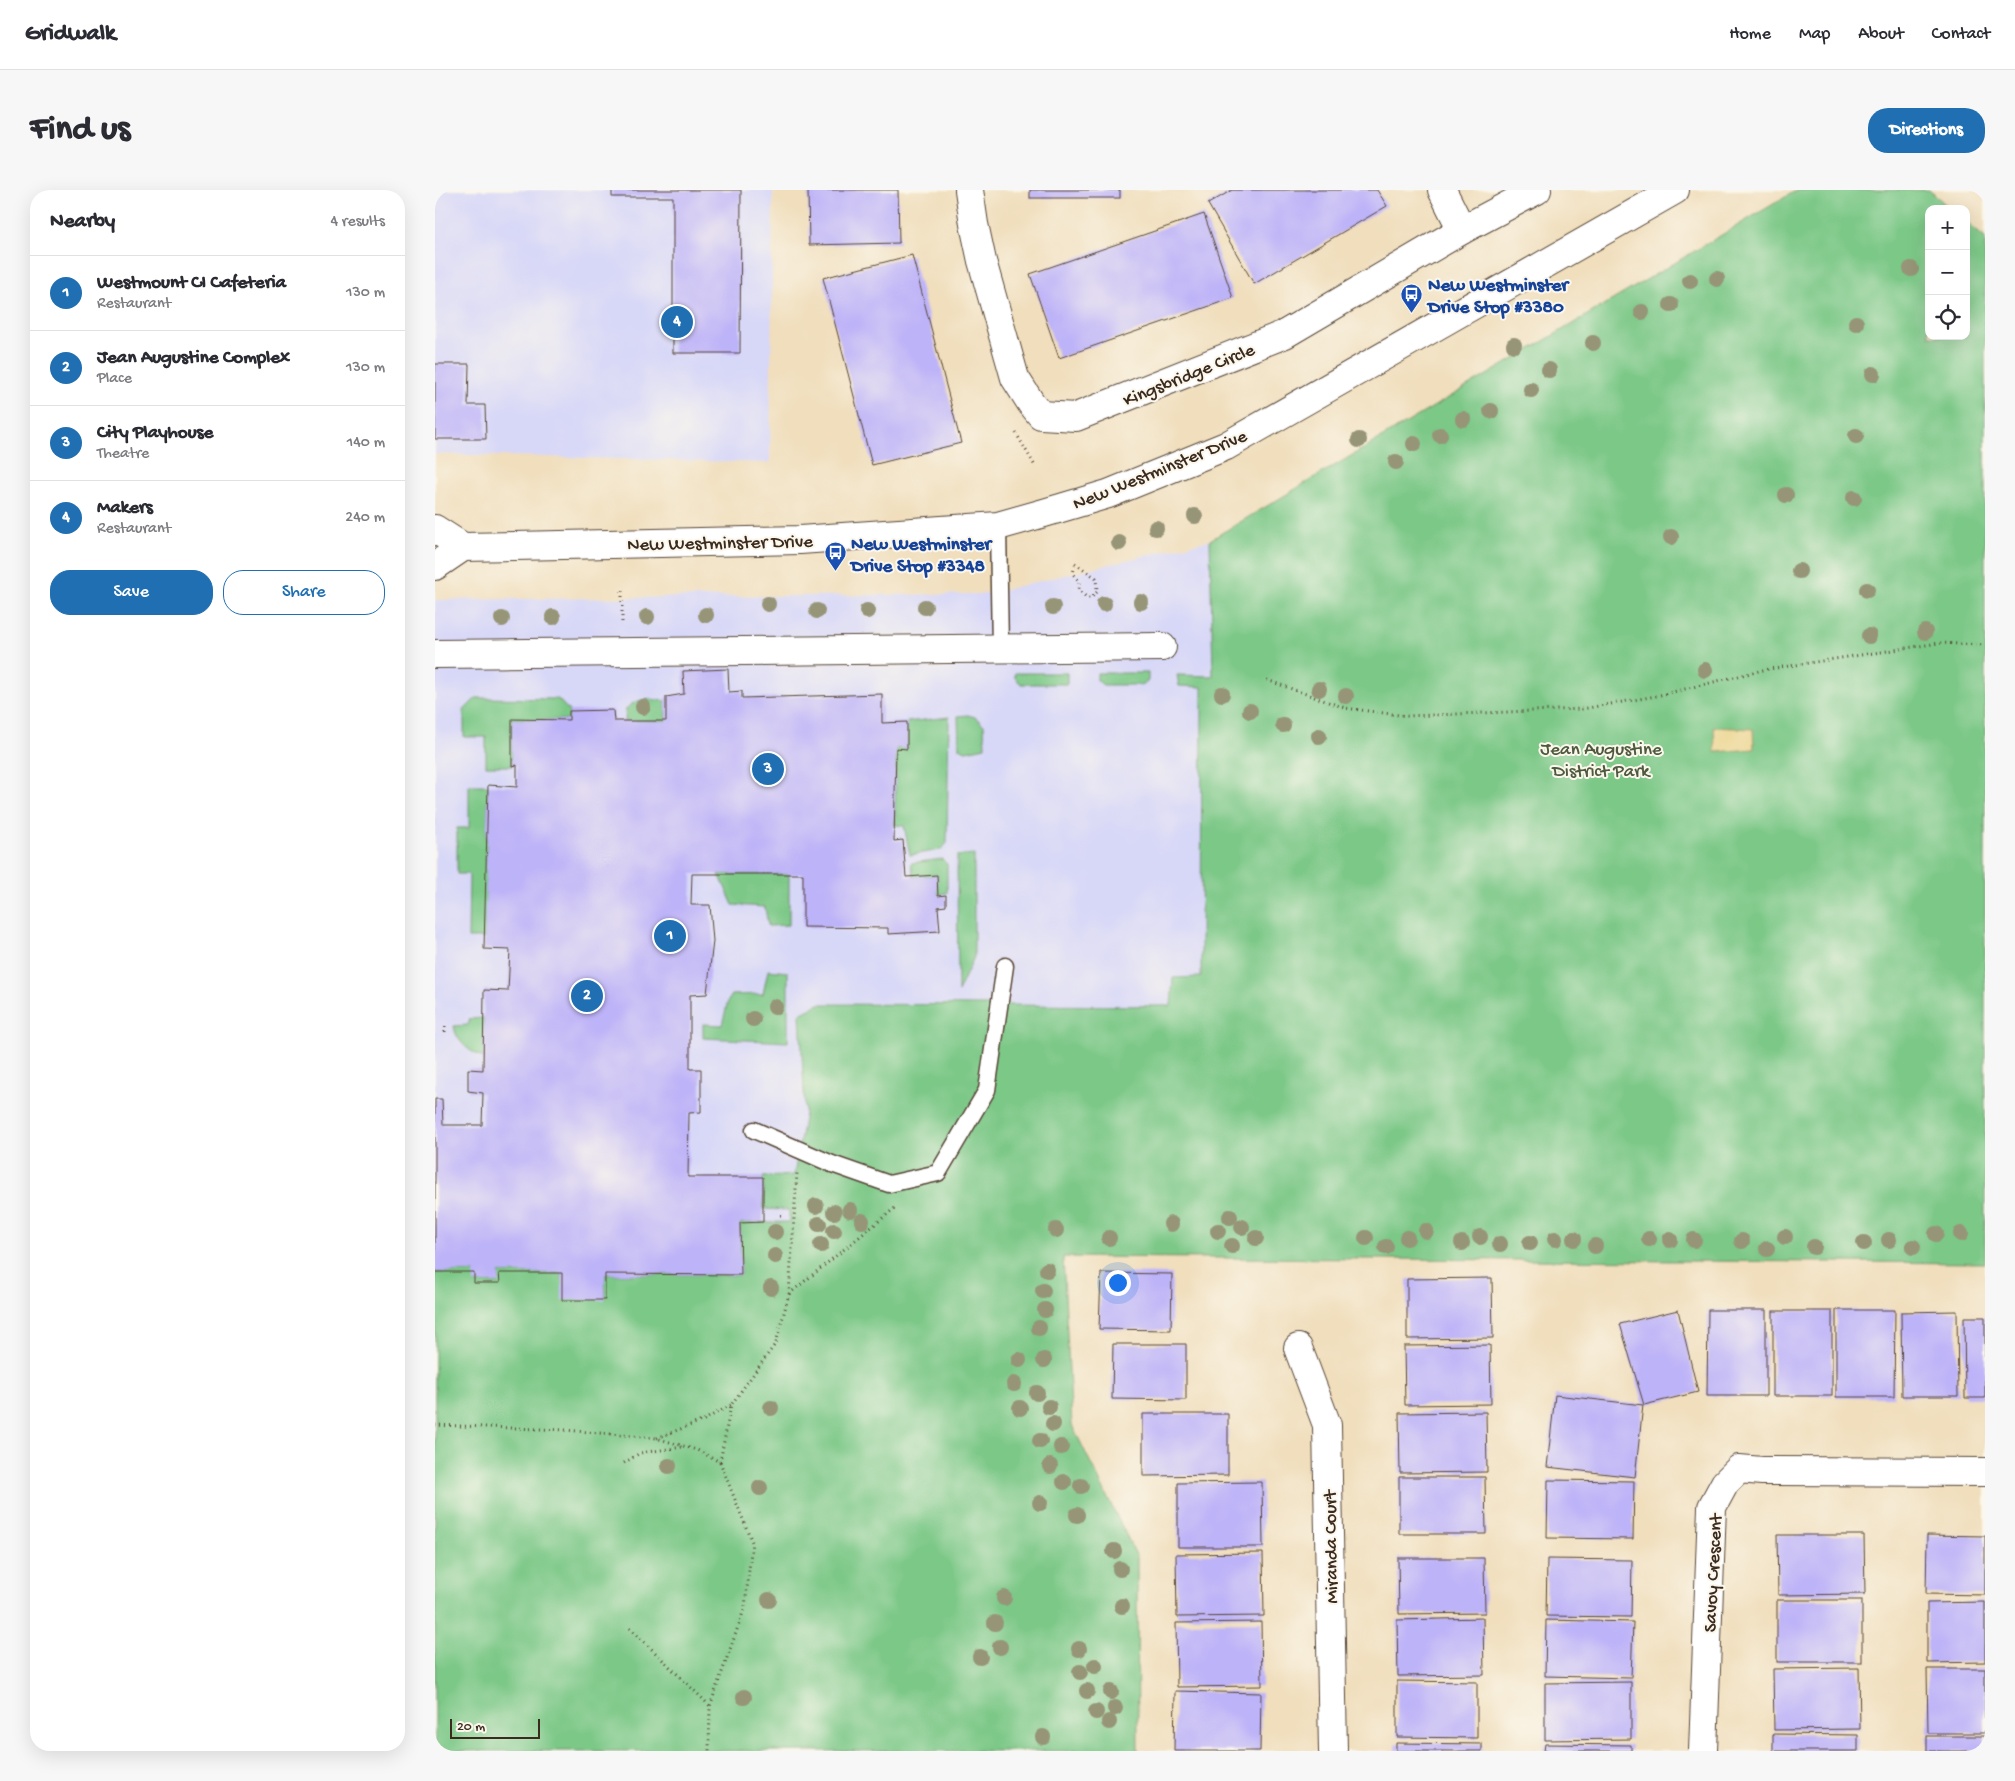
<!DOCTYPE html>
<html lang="en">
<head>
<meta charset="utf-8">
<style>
  :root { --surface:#fff; --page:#f7f7f7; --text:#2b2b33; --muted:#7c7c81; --line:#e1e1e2; --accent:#1f6fb2 }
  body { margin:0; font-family:"Gochi Hand",sans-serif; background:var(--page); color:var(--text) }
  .controls { position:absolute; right:15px; top:15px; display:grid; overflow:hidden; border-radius:10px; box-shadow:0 5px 20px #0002 }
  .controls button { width:45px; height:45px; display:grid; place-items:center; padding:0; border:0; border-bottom:1px solid var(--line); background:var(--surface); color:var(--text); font:25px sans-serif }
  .scale { position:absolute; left:15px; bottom:12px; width:90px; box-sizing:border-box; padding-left:5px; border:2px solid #3b2a1e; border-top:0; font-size:14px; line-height:18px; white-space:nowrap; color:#3b2a1e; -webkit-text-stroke:4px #fbf7ec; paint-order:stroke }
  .you { position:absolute; left:682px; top:1092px; width:18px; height:18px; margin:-12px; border:4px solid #fff; border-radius:50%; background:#1a73e8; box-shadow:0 0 0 8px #1a73e833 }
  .badge { display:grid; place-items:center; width:32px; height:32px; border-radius:50%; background:var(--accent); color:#fff; font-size:16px; font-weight:700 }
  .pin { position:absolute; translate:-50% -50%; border:2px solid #fff; box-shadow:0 1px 5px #0006 }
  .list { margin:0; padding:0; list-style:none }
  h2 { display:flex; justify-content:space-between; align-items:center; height:65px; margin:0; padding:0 20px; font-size:21px }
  h2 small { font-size:16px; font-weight:400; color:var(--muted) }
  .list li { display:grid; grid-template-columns:32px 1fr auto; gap:15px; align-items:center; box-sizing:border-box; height:75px; padding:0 20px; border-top:1px solid var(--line) }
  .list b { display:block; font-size:19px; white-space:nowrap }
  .list p { margin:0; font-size:16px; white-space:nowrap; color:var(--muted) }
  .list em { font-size:16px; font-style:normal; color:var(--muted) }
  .actions { display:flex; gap:10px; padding:15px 20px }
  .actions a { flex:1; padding:11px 0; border:1px solid var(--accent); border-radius:20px; text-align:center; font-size:18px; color:var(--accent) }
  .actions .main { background:var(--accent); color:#fff }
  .icon { flex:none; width:28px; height:28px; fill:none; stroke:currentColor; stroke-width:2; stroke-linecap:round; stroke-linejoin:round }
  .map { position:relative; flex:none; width:1550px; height:1561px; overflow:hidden; border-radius:20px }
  header { display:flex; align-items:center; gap:30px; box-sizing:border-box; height:70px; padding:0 25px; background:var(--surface); border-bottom:1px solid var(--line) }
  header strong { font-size:24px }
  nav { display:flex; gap:28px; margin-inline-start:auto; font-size:18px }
  .intro { display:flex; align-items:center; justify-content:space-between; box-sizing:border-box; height:120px; padding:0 30px }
  h1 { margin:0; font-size:35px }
  .button { padding:12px 22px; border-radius:20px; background:var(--accent); color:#fff; font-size:18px; font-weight:700 }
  main { display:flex; gap:30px; padding:0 30px }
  aside { flex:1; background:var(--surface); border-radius:20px; box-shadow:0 5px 20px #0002 }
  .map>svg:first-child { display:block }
  .built { fill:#d7d7f8 }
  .green { fill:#7bc887; stroke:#5b7952 }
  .sand { fill:#eeda9e; stroke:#94825e }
  .building { fill:#bdb3f8 }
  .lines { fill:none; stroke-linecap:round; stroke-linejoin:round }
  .service-casing { stroke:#564536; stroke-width:19 }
  .minor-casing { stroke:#564536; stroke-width:30 }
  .tertiary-casing { stroke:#564536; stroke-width:30 }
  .path { stroke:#564536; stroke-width:3; stroke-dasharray:1 4; stroke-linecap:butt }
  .service { stroke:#fff; stroke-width:16 }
  .minor { stroke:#fff; stroke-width:28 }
  .tertiary { stroke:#fff; stroke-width:28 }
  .tree { fill:#979577 }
  .labels { text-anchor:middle; stroke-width:4; stroke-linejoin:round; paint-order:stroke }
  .transit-label { font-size:19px; font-weight:bold; fill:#164399; stroke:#fbf7ec; text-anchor:start }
  .street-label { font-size:19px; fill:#3b2a1e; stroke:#fbf7ec }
  .park-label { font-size:19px; fill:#4e593e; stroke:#fbf7ec }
</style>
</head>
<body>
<header>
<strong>Gridwalk</strong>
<nav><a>Home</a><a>Map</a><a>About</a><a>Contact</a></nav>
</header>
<div class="intro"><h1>Find us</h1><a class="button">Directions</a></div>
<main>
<aside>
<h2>Nearby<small>4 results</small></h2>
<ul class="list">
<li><span class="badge">1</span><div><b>Westmount CI Cafeteria</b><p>Restaurant</p></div><em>130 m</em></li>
<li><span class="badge">2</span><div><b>Jean Augustine Complex</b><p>Place</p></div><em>130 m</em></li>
<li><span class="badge">3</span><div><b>City Playhouse</b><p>Theatre</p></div><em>140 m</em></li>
<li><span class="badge">4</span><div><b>Makers</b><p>Restaurant</p></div><em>240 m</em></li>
</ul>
<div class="actions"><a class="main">Save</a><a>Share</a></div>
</aside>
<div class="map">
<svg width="1550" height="1561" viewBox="0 0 1550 1561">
  <rect width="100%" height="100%" fill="#fbf7ec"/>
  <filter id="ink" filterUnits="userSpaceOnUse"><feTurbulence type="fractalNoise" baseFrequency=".02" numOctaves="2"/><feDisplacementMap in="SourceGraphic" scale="10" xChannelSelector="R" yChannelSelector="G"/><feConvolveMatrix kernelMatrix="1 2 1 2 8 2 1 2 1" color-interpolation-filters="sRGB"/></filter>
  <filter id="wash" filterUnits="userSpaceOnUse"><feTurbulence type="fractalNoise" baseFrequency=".0096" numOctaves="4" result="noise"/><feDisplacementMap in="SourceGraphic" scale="20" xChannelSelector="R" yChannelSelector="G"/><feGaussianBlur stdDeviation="1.12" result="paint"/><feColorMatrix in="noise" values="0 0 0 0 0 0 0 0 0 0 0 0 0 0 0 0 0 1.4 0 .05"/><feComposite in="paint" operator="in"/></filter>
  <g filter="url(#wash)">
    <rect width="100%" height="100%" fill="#f0debc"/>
    <g class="built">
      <polygon points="0,0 338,0 335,273 0,264"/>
      <polygon points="775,350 790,825 736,816 384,814 365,824 370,923 359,985 349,1122 0,1096 0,410 552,404"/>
    </g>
    <g class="green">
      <polygon points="1362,0 1494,0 1516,19 1494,19 1494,146 1531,146 1531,32 1550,48 1550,1073 628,1067 637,1235 702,1367 703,1561 0,1561 0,1082 39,1082 40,1093 64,1093 64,1083 127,1083 128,1105 170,1109 170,1084 306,1085 305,1033 354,1032 354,1020 329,1019 328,987 359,985 370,923 365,824 384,814 736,816 738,788 766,787 767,497 744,496 742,485 778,486 775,350"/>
      <polygon points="580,483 632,483 632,494 586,494 580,488"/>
      <polygon points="662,483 713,483 713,491 707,495 668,495 662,490"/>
      <polygon points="41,508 123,509 134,521 134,530 77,529 77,576 51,576 51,547 29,547 29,520"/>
      <path d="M 214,509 L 231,511 L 231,531 L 190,531 L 191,519 C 197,512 205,510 214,509 Z"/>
      <polygon points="533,525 540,527 549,535 550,557 531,561 524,558 523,526"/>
      <polygon points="514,527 512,653 506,660 475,665 469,636 460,635 461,558 472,559 472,532"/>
      <polygon points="34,595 53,595 50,748 33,748 34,684 22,684 22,638 34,638"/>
      <polygon points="539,664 539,767 523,802 522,666"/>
      <polygon points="507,669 512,674 512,703 503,704 502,685 479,687 476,673"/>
      <polygon points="284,684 354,684 354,735 333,736 330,717 298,715"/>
      <polygon points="333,780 353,782 353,852 268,848 268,834 287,835 293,811 297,805 328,804"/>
      <path d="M 49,828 L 49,868 C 35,862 21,852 19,836 L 33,835 L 35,829 Z"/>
    </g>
    <polygon class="sand" points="1279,537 1318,539 1319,559 1280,562"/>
    <g id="blocks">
      <g class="building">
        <polygon points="177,0 306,0 305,163 238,163 238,7 177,7"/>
        <polygon points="373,0 463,0 464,53 374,55"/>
        <rect x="595" y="0" width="90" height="8"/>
        <polygon points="797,0 942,0 952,16 819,94 773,14"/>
        <polygon points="769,24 798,108 624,168 595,84"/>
        <polygon points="477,65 526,253 437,275 388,88"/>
        <polygon points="0,174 34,174 33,215 50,215 51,249 0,249"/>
        <polygon points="293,479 294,502 307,501 307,508 447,504 447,533 472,532 472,559 461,558 459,651 468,650 471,687 502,685 503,706 511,705 511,716 503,717 505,741 453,744 453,738 368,737 368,684 257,684 256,715 275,715 278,751 272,804 255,805 255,879 266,879 266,922 254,923 253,987 328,987 328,1032 305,1033 306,1085 170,1084 170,1110 127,1110 127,1083 64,1083 65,1093 39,1093 39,1082 0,1082 0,909 7,909 8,935 47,935 48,903 33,901 33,879 48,880 49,800 73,801 75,760 49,759 53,595 82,597 82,575 77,576 77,529 134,530 134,521 178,520 179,531 231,531 231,507 249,504 248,481"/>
        <polygon points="666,1083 737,1084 736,1140 664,1139"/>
        <polygon points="1057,1088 1058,1148 972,1149 972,1089"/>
        <polygon points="1243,1120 1263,1202 1209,1215 1185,1134"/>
        <polygon points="1273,1120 1331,1120 1331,1206 1272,1206"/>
        <polygon points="1401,1120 1460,1120 1459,1207 1401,1207"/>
        <rect x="1338" y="1121" width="59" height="85"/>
        <polygon points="1522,1121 1523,1206 1467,1206 1466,1122"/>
        <polygon points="1529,1127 1550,1127 1550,1208 1530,1208"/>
        <polygon points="678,1154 751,1154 751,1210 677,1209"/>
        <polygon points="1055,1155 1056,1214 970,1215 969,1156"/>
        <polygon points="1120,1205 1208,1215 1200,1287 1112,1277"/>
        <polygon points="1051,1222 1052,1282 965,1283 964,1223"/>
        <polygon points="708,1224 793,1224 793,1285 708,1286"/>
        <polygon points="964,1287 1050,1287 1051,1344 964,1344"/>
        <polygon points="1113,1290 1199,1291 1198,1349 1112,1348"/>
        <polygon points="827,1292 828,1357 743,1357 743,1293"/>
        <polygon points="1342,1345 1429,1345 1430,1404 1343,1405"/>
        <polygon points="1492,1345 1550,1346 1550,1405 1491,1404"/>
        <polygon points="828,1363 829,1426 742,1427 741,1364"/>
        <polygon points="963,1368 1049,1368 1050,1423 964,1424"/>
        <polygon points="1112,1369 1197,1370 1196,1427 1111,1426"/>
        <rect x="1342" y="1410" width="85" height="62"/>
        <polygon points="1550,1412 1550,1472 1492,1473 1492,1413"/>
        <polygon points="1048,1428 1049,1485 963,1486 962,1430"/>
        <polygon points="1111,1430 1198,1432 1196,1488 1110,1486"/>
        <polygon points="826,1432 827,1496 742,1497 741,1433"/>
        <polygon points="1424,1478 1425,1539 1339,1540 1338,1479"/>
        <polygon points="1492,1479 1550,1479 1550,1543 1493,1543"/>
        <polygon points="962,1491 1042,1492 1042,1548 962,1547"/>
        <polygon points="1196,1492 1196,1549 1110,1550 1110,1493"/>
        <polygon points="740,1501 826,1503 825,1561 739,1561"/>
        <polygon points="1338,1544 1423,1545 1423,1561 1338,1561"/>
        <rect x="1492" y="1546" width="58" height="15"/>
        <polygon points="961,1553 1047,1554 1047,1561 961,1561"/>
        <polygon points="1110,1554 1196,1555 1196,1561 1109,1561"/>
      </g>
    </g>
  </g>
  <g filter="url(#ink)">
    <use href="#blocks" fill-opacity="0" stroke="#564536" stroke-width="1"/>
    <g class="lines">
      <defs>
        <g id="service">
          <polyline points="563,336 565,459"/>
          <polyline points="319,940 397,974 454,994 503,983 552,900 570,776"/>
        </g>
        <g id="minor">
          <polyline points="534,0 539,34 547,71 580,188 596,213 606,225 641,227 850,144 1027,40 1102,0"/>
          <polyline points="1007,0 1027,40"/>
          <polyline points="0,464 727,457"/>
          <polyline points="863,1158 892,1235 898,1561"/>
          <polyline points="1268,1561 1277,1317 1290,1293 1304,1279 1327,1281 1550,1282"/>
        </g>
        <g id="tertiary">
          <polyline points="0,339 28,357"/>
          <polyline points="0,376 28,357 365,350 563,336 609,323 673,304 791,256 1240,0"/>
        </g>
      </defs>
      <use href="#service" class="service-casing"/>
      <use href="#minor" class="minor-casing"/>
      <use href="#tertiary" class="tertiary-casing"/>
      <g class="path">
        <polyline points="581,243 600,276"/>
        <polygon points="640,373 661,388 662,402 656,408 652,408 644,400 644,391 638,384"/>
        <polyline points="187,401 187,434"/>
        <polyline points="832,490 910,518 972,526 1147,519 1221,506 1328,480 1504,453 1550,455"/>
        <polyline points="10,836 10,842"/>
        <polyline points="345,1025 350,1025"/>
        <polyline points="354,1104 460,1018"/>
        <polyline points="0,1235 130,1240 221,1248 262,1260 285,1272 317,1352 310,1417 275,1516 274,1561"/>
        <polyline points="222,1248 269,1230 296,1215"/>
        <polyline points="285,1272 296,1215 341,1153 354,1104 362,983"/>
        <polyline points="189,1273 205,1263 247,1257"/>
        <polyline points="195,1438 275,1516"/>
      </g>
      <use href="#service" class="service"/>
      <use href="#minor" class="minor"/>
      <use href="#tertiary" class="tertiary"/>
    </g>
    <g class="tree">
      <circle cx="1476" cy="79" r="8"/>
      <circle cx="1282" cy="89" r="8"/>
      <circle cx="1255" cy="91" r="8"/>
      <circle cx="1236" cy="115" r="8"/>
      <circle cx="1207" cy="122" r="8"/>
      <circle cx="1421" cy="133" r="8"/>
      <circle cx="1158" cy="153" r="8"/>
      <circle cx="1079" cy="155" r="8"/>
      <circle cx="1114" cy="180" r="8"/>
      <circle cx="1438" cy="184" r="8"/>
      <circle cx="1096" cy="200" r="8"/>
      <circle cx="1056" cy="221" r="8"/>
      <circle cx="1028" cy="229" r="8"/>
      <circle cx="1005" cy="245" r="8"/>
      <circle cx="1421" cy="246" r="8"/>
      <circle cx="924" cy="250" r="8"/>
      <circle cx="979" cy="254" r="8"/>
      <circle cx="961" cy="272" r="8"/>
      <circle cx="1351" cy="305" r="8"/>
      <circle cx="1419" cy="308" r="8"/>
      <circle cx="760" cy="326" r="8"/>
      <circle cx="721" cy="338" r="8"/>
      <circle cx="1236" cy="347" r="8"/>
      <circle cx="684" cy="353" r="8"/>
      <circle cx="1364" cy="381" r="8"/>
      <circle cx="1432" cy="400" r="8"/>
      <circle cx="706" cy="412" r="8"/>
      <circle cx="333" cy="414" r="8"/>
      <circle cx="669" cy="414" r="8"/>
      <circle cx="490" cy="417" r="8"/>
      <circle cx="618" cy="417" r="8"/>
      <circle cx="382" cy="421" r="8"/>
      <circle cx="432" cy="421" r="8"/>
      <circle cx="271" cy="425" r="8"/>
      <circle cx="118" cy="427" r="8"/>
      <circle cx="212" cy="427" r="8"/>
      <circle cx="67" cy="429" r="8"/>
      <circle cx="1490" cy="442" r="8"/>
      <circle cx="1434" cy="446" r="8"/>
      <circle cx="1270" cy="480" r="8"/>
      <circle cx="884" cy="499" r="8"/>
      <circle cx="787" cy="504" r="8"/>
      <circle cx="911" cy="506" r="8"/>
      <circle cx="208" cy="517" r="8"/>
      <circle cx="815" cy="521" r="8"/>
      <circle cx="848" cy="535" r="8"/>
      <circle cx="884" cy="546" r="8"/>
      <circle cx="340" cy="817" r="8"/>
      <circle cx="318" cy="829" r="8"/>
      <circle cx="381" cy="1016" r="8"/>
      <circle cx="415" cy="1020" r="8"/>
      <circle cx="399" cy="1022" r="8"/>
      <circle cx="795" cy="1027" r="8"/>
      <circle cx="427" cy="1031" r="8"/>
      <circle cx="384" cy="1034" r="8"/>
      <circle cx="736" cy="1034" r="8"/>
      <circle cx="807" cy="1037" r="8"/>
      <circle cx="621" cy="1040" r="8"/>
      <circle cx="399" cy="1041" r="8"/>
      <circle cx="783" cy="1041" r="8"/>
      <circle cx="991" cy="1041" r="8"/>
      <circle cx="340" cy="1042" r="8"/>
      <circle cx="1501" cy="1044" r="8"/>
      <circle cx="1526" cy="1044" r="8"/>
      <circle cx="1045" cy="1047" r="8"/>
      <circle cx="1350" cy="1047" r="8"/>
      <circle cx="674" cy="1048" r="8"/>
      <circle cx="821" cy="1048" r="8"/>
      <circle cx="931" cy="1048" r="8"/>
      <circle cx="972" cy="1048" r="8"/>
      <circle cx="1120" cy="1049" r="8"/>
      <circle cx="1139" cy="1049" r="8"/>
      <circle cx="1214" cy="1049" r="8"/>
      <circle cx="1235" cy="1050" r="8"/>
      <circle cx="1259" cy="1050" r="8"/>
      <circle cx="1454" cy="1050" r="8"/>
      <circle cx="1307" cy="1051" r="8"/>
      <circle cx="1027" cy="1053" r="8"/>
      <circle cx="1095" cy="1053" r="8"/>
      <circle cx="1429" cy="1053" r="8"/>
      <circle cx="1065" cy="1054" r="8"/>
      <circle cx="386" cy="1055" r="8"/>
      <circle cx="797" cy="1056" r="8"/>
      <circle cx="1160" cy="1056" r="8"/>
      <circle cx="951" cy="1057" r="8"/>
      <circle cx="1379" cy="1057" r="8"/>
      <circle cx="1478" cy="1057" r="8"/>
      <circle cx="1332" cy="1059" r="8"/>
      <circle cx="340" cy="1066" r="8"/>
      <circle cx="612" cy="1080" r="8"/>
      <circle cx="336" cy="1098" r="8"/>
      <circle cx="608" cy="1101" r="8"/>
      <circle cx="610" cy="1120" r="8"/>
      <circle cx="604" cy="1138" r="8"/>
      <circle cx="584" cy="1170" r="8"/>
      <circle cx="609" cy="1170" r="8"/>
      <circle cx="579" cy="1194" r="8"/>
      <circle cx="602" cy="1203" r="8"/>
      <circle cx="614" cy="1217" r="8"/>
      <circle cx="336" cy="1218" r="8"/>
      <circle cx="585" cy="1218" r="8"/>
      <circle cx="618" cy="1234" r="8"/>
      <circle cx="605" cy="1251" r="8"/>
      <circle cx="626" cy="1257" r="8"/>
      <circle cx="234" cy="1276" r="8"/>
      <circle cx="615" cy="1276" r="8"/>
      <circle cx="629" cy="1292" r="8"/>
      <circle cx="646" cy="1296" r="8"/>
      <circle cx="325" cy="1298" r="8"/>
      <circle cx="605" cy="1313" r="8"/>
      <circle cx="642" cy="1325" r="8"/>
      <circle cx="679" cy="1361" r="8"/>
      <circle cx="685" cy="1379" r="8"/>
      <circle cx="569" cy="1408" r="8"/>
      <circle cx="334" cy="1410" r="8"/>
      <circle cx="687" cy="1416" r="8"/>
      <circle cx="560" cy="1433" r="8"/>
      <circle cx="565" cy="1457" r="8"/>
      <circle cx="644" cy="1459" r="8"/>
      <circle cx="545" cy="1467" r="8"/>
      <circle cx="660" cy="1476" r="8"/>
      <circle cx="645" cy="1482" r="8"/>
      <circle cx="652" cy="1501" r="8"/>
      <circle cx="676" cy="1502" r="8"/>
      <circle cx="309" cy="1507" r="8"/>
      <circle cx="680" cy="1518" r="8"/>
      <circle cx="661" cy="1522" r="8"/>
      <circle cx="674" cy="1532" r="8"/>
      <circle cx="608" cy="1547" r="8"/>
    </g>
  </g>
  <defs>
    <symbol id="bus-pin" viewBox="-11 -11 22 30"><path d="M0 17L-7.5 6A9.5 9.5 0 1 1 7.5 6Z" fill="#1a4fb4" stroke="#fbf7ec"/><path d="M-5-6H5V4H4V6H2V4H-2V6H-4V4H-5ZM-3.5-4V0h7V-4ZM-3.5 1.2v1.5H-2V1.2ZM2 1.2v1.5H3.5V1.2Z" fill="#fff"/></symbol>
  </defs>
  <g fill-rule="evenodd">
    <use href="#bus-pin" x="964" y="92" width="25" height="34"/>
    <use href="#bus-pin" x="388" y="350" width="25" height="34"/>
  </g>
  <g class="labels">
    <g class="transit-label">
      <text x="993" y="100">New Westminster<tspan x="993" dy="22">Drive Stop #3380</tspan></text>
      <text x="416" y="359">New Westminster<tspan x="416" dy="22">Drive Stop #3348</tspan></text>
    </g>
    <g class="street-label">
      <text transform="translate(753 183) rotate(-22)" y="7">Kingsbridge Circle</text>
      <text transform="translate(724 278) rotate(-22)" y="7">New Westminster Drive</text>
      <text transform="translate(285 351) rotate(-1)" y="7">New Westminster Drive</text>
      <text transform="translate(894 1357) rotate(-91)" y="7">Miranda Court</text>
      <text transform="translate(1276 1383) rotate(-87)" y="7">Savoy Crescent</text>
    </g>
    <g class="park-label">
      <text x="1166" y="564">Jean Augustine<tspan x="1166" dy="22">District Park</tspan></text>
    </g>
  </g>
</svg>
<div class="controls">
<button>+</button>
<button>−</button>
<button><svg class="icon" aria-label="locate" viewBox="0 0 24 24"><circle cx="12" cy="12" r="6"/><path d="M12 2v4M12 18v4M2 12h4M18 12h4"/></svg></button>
</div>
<div class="scale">20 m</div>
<div class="you"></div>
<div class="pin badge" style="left:235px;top:746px">1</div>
<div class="pin badge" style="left:152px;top:806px">2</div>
<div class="pin badge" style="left:333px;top:579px">3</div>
<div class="pin badge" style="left:242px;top:132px">4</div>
</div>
</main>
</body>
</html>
